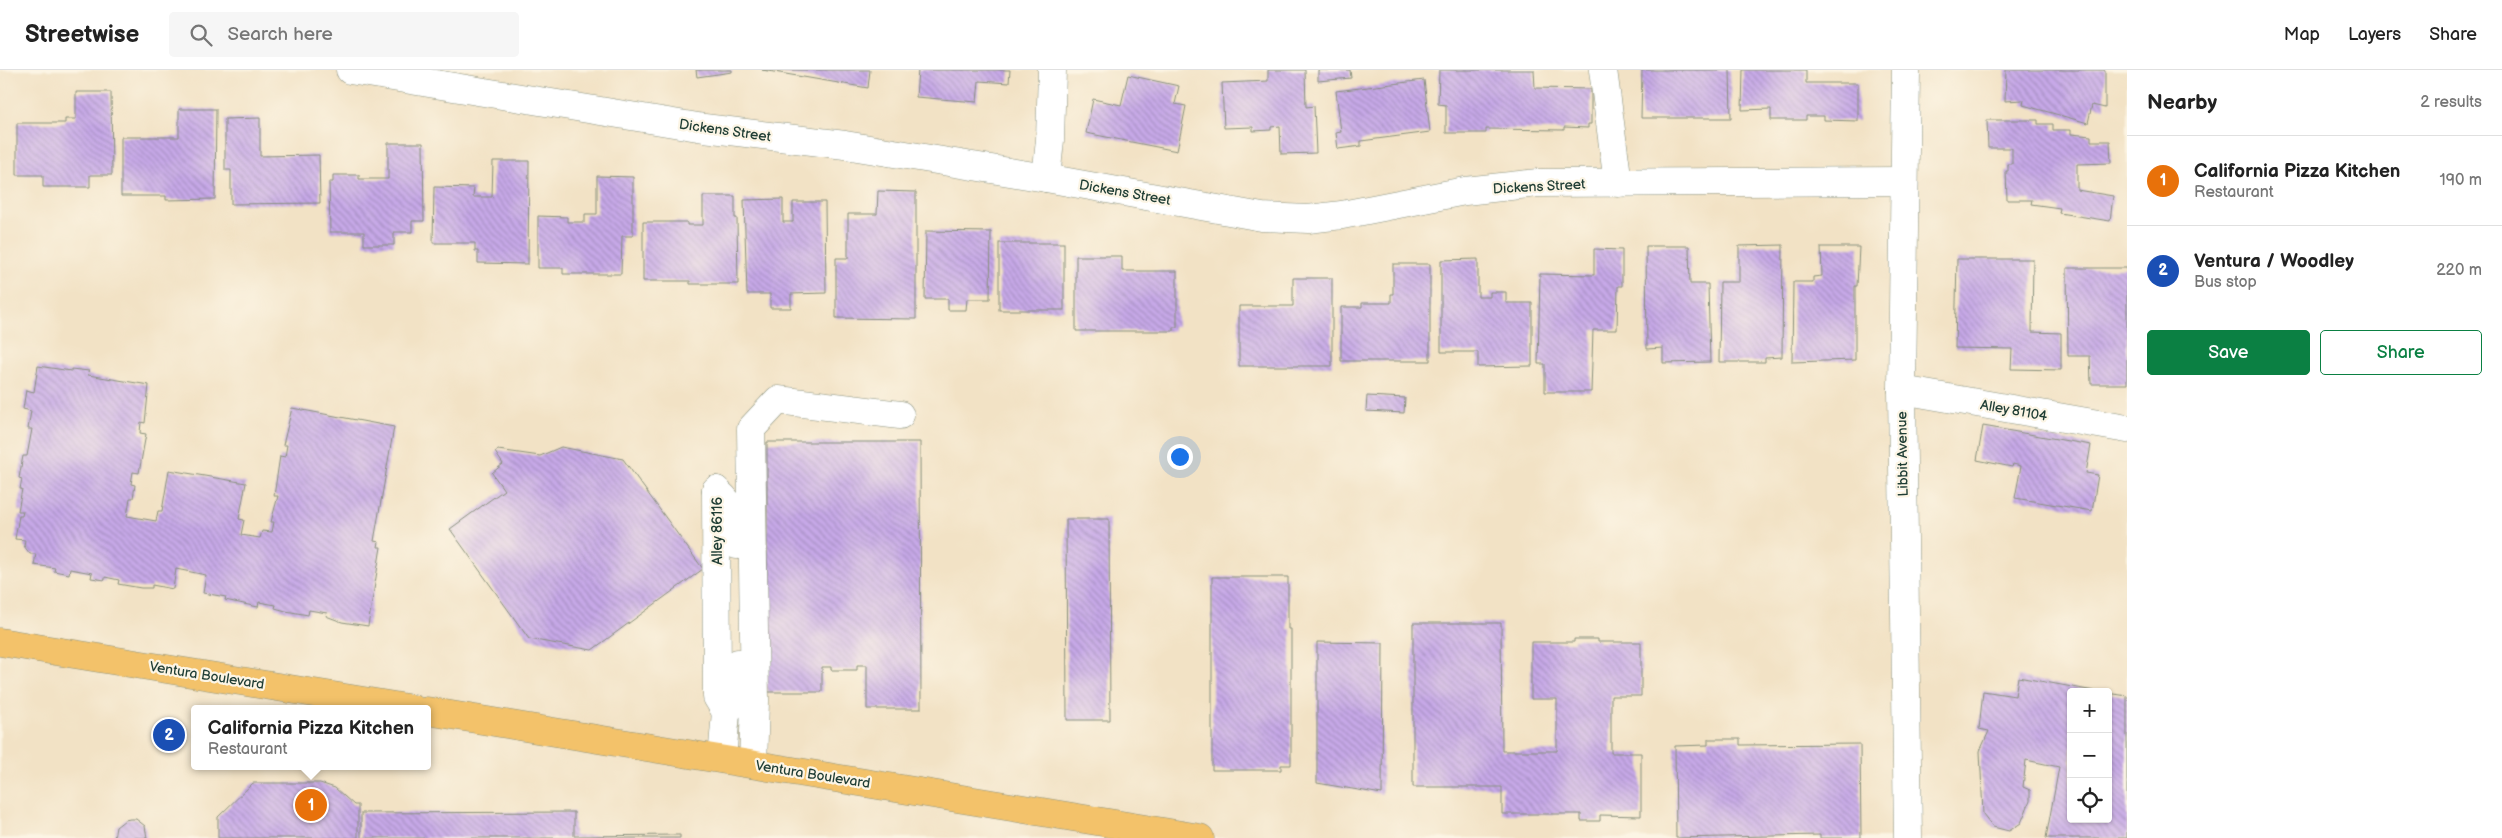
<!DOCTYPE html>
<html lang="en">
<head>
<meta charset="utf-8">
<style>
  :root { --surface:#fff; --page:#f6f6f6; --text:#222; --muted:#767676; --line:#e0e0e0; --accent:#0b8043 }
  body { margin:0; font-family:"Balsamiq Sans",sans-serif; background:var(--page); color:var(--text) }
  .controls { position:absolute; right:15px; bottom:15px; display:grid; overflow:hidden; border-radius:5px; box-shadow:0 1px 4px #0004 }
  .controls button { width:45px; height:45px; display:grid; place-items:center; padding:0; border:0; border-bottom:1px solid var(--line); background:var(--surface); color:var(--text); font:25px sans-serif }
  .you { position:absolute; left:1179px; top:386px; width:18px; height:18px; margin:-12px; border:4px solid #fff; border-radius:50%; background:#1a73e8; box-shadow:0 0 0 8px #1a73e833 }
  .badge { display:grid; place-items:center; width:32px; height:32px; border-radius:50%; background:var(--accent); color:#fff; font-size:16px; font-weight:700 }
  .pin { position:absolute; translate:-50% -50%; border:2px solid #fff; box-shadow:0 1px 5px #0006 }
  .popup { position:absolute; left:191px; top:635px; width:240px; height:65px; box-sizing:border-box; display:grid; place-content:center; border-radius:5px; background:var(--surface); filter:drop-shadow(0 1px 4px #0005); font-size:16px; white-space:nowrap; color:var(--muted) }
  .popup b { font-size:19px; color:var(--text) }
  .popup::after { content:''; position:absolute; left:50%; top:100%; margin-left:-10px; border:10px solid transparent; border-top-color:var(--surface) }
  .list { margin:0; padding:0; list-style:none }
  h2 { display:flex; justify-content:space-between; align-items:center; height:65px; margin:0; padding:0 20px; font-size:21px }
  h2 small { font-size:16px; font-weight:400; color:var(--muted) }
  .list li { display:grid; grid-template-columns:32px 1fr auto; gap:15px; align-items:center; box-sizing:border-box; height:90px; padding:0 20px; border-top:1px solid var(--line) }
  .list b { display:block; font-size:19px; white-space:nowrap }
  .list p { margin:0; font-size:16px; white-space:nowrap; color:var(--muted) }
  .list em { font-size:16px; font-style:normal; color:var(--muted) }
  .actions { display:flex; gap:10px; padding:15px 20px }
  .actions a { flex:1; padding:11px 0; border:1px solid var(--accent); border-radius:5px; text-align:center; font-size:18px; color:var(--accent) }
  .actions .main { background:var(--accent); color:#fff }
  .icon { flex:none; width:28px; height:28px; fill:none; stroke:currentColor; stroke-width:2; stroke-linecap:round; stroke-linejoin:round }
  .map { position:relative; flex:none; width:2127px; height:768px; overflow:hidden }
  header { display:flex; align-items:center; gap:30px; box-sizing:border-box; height:70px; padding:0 25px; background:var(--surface); border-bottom:1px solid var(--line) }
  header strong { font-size:24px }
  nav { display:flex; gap:28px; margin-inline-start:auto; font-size:18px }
  .search { width:350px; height:45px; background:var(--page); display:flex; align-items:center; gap:12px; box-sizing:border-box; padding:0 18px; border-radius:5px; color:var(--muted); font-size:19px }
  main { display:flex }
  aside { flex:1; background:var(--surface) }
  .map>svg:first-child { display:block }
  .building { fill:url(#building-back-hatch) }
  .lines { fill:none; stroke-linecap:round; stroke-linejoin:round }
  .minor-casing { stroke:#88907c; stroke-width:29 }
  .major-casing { stroke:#88907c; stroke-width:29 }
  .minor { stroke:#fff; stroke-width:28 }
  .major { stroke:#f3c26a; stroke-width:28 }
  .labels { text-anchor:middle; stroke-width:4.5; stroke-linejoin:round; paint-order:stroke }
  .street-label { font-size:14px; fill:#1f3d34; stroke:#fcf5e5 }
</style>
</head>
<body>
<header>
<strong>Streetwise</strong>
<div class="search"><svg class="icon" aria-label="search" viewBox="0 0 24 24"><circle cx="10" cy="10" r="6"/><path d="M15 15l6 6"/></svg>Search here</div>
<nav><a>Map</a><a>Layers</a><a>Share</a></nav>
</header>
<main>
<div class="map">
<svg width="2127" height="768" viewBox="0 0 2127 768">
  <defs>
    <pattern id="building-back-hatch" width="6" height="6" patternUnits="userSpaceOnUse" patternTransform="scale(1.25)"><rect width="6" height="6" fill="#c7a9e8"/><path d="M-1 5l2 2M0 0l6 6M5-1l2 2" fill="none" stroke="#a18bbd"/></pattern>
  </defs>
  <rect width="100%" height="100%" fill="#fcf5e5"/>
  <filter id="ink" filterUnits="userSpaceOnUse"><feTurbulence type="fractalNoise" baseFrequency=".02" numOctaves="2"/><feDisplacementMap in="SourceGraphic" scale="10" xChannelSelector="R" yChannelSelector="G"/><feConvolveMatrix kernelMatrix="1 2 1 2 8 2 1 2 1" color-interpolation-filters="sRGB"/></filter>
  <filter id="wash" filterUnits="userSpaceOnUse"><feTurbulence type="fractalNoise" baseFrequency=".0096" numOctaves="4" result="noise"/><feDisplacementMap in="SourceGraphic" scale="20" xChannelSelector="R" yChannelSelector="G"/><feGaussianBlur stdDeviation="1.12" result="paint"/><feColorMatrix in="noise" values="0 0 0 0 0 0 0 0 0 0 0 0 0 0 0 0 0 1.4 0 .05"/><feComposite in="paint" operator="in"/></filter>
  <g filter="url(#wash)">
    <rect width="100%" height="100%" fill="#f2e2c5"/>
    <g id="blocks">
      <g class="building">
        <polygon points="696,0 732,0 732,2 697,7"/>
        <polygon points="762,0 870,0 868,18"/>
        <polygon points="918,0 1010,0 1009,13 979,11 977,32 916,27"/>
        <polygon points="1268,0 1305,0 1306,37 1314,36 1316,83 1281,84 1280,56 1271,57 1271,60 1253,61 1253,57 1224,58 1222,13 1268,11"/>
        <polygon points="1318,0 1350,0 1351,8 1318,11"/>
        <polygon points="1439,0 1534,0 1535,18 1591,19 1591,54 1588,54 1588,58 1564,57 1564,60 1486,59 1486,63 1446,63 1446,35 1438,34"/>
        <polygon points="1642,0 1730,0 1731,48 1641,48"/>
        <polygon points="1743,0 1806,0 1806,13 1858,13 1858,51 1824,50 1824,46 1806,46 1806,50 1771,50 1771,39 1742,40"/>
        <polygon points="2006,0 2105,0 2105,38 2092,35 2088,53 2023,35 2024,30 2005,31"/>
        <polygon points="1128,5 1179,16 1175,34 1186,36 1177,81 1086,63 1093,29 1121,35"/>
        <polygon points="1424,10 1430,62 1361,71 1361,76 1338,79 1336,63 1341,62 1336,21"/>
        <polygon points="76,22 111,22 112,105 90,105 90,117 43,117 43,105 17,105 17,53 65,53 65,49 76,49"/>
        <polygon points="179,39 216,39 215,129 166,130 166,126 121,126 121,67 179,67"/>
        <polygon points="260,48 260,86 319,85 320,133 231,134 231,100 225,100 225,49"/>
        <polygon points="1987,50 2038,50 2038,54 2053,54 2053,60 2071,60 2071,64 2091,66 2091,71 2110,71 2111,93 2077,94 2077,120 2113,126 2110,151 2059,143 2060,138 2031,134 2032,130 2007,130 2006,101 2008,101 2008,94 2012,94 2012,78 1988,78"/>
        <polygon points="388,73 423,73 424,151 412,151 412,162 394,162 394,175 364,175 364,162 330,162 329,112 333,112 333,105 359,105 359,109 388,109"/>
        <polygon points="493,91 529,91 528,194 478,193 478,181 475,181 475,173 433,173 434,117 474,118 473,127 492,127"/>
        <polygon points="597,106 633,107 633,166 622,166 621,204 563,204 563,198 538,198 538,146 567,147 567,152 585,152 585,144 597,144"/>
        <polygon points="878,121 916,122 916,249 836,248 836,188 848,188 848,144 877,144"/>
        <polygon points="703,126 735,126 735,148 737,148 738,214 690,214 690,211 643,211 643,152 687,152 687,155 703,155"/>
        <polygon points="783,129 783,152 793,152 793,132 825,132 826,223 791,224 791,238 770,238 770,224 747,224 744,130"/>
        <polygon points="926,161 991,162 990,229 967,229 966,240 948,240 948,229 925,229"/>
        <rect x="999" y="173" width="65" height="67"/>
        <polygon points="1783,175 1782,287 1765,288 1765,292 1719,292 1720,212 1739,212 1739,176"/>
        <polygon points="1646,176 1689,176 1690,214 1708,214 1710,292 1663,293 1663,278 1647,279"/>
        <polygon points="1821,177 1859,177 1857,216 1855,216 1855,290 1792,292 1793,212 1813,212 1813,207 1822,206"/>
        <polygon points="1594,179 1622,180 1622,216 1618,216 1617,260 1593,260 1591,322 1545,322 1545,294 1538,294 1540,204 1594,205"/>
        <polygon points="1076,186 1122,186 1122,201 1177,201 1177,257 1173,257 1173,261 1076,261"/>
        <polygon points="1478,189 1478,227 1490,227 1490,222 1506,222 1506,233 1532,233 1532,296 1478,297 1478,282 1441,282 1441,190"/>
        <polygon points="1957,189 2033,189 2032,262 2061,263 2061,300 2011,299 2012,279 1955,278"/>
        <polygon points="1393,194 1430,194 1430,291 1341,291 1341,237 1362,237 1362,233 1391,233 1391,224 1393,224"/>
        <polygon points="2067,198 2127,198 2127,314 2091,314 2090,286 2068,286"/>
        <polygon points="1293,208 1332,208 1332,296 1239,296 1239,236 1293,236"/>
        <polygon points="38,296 71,301 71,299 89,301 88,305 149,315 145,353 141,352 140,363 146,364 139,403 133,402 131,414 135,415 133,428 130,428 127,446 156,451 158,441 162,441 169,400 246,413 239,449 244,450 241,465 260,468 262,461 272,462 274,452 271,452 278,426 274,426 280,386 285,387 287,375 283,375 292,338 394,357 374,471 379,472 378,477 381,477 368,556 342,552 326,546 327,543 309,540 308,545 286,541 275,538 276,535 259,532 258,537 225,530 226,527 203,523 206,505 176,499 173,519 152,515 152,518 141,518 118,514 119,510 105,507 105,510 91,508 92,503 70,499 69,504 54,501 55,498 34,495 36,484 30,484 24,476 25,470 15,469 19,446 22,446 23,441 18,441 22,419 20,419 22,409 19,408 23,386 27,386 32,359 28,359 31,341 23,339 26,320 34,322"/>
        <polygon points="1367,326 1405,328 1404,343 1366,341"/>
        <polygon points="1983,356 2091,375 2086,403 2098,405 2092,441 2015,428 2021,396 2013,394 2012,397 1977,390"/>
        <polygon points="767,372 920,372 921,639 867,639 867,595 857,595 857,600 831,600 831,597 822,597 822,622 767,622"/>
        <polygon points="561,377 623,389 703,499 592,580 529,569 450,459 504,420 492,403 503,394 495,382 498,380 540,386"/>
        <polygon points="1066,449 1109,449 1110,650 1067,650"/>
        <polygon points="1212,507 1288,507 1288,559 1291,559 1291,695 1281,695 1281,700 1212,700"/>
        <polygon points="1413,553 1501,553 1502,681 1557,681 1557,629 1531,629 1531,572 1574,572 1574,569 1598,569 1598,572 1641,572 1641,626 1611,626 1611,683 1641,683 1641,746 1600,745 1600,751 1581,751 1581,744 1502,744 1502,717 1413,717"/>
        <polygon points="1317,572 1383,573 1382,724 1317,713"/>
        <polygon points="2018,607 2094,621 2071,622 2071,749 2108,749 2108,623 2127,626 2127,768 2046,768 2059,697 2026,690 2023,717 2030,720 2030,731 2021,753 2009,761 1993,757 1983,744 1980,681 1989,661 1979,659 1983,621 2015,626"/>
        <polygon points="1708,669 1740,669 1740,675 1860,674 1861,768 1820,768 1820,765 1676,768 1675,676 1708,675"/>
        <polygon points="253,713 320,713 335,718 354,735 358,735 358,768 218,768 218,747"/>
        <polygon points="574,742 574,766 680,765 680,768 361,768 361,743"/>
        <polygon points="130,749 136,749 145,756 147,768 114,768 116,757 125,750"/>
      </g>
    </g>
  </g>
  <g filter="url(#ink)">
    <use href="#blocks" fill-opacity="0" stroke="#88907c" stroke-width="1"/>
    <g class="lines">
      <defs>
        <g id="minor">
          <polyline points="350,0 704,58 845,75 1046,108 1262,147 1308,149 1342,145 1465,121 1538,113 1903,111"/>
          <polyline points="1603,0 1618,113"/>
          <polyline points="1906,0 1902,320 1908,768"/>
          <polyline points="1046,108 1050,70 1052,0"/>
          <polyline points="1902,320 2127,359"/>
          <path d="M 716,420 C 738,440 737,447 737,475"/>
          <polyline points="716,420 717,627 726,642"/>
          <polyline points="722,689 726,642 738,629 738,593"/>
          <polyline points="753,694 755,631 751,359 778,330 900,345"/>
        </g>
        <g id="major">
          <polyline points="0,572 413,639"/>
          <polyline points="427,641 1200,768"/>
        </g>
      </defs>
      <use href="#minor" class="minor-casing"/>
      <use href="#major" class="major-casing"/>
      <use href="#minor" class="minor"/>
      <use href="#major" class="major"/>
    </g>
  </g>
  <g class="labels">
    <g class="street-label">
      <text transform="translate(725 60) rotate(8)" y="5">Dickens Street</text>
      <text transform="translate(1539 116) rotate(-3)" y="5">Dickens Street</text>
      <text transform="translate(1125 122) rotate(10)" y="5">Dickens Street</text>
      <text transform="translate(2014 340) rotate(10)" y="5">Alley 81104</text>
      <text transform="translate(1902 384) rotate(-91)" y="5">Libbit Avenue</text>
      <text transform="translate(717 461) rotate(-90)" y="5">Alley 86116</text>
      <text transform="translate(207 605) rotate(9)" y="5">Ventura Boulevard</text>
      <text transform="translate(813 704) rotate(9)" y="5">Ventura Boulevard</text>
    </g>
  </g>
</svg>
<div class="controls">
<button>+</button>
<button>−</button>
<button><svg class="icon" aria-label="locate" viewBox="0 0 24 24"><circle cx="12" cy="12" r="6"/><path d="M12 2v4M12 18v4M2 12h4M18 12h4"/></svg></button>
</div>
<div class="you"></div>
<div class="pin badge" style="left:311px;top:735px;background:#e8710a">1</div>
<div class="popup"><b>California Pizza Kitchen</b>Restaurant</div>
<div class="pin badge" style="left:169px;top:665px;background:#1a4fb4">2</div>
</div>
<aside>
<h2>Nearby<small>2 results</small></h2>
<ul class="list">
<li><span class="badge" style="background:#e8710a">1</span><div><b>California Pizza Kitchen</b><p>Restaurant</p></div><em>190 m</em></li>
<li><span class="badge" style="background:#1a4fb4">2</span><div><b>Ventura / Woodley</b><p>Bus stop</p></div><em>220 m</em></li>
</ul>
<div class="actions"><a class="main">Save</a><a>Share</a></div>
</aside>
</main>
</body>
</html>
